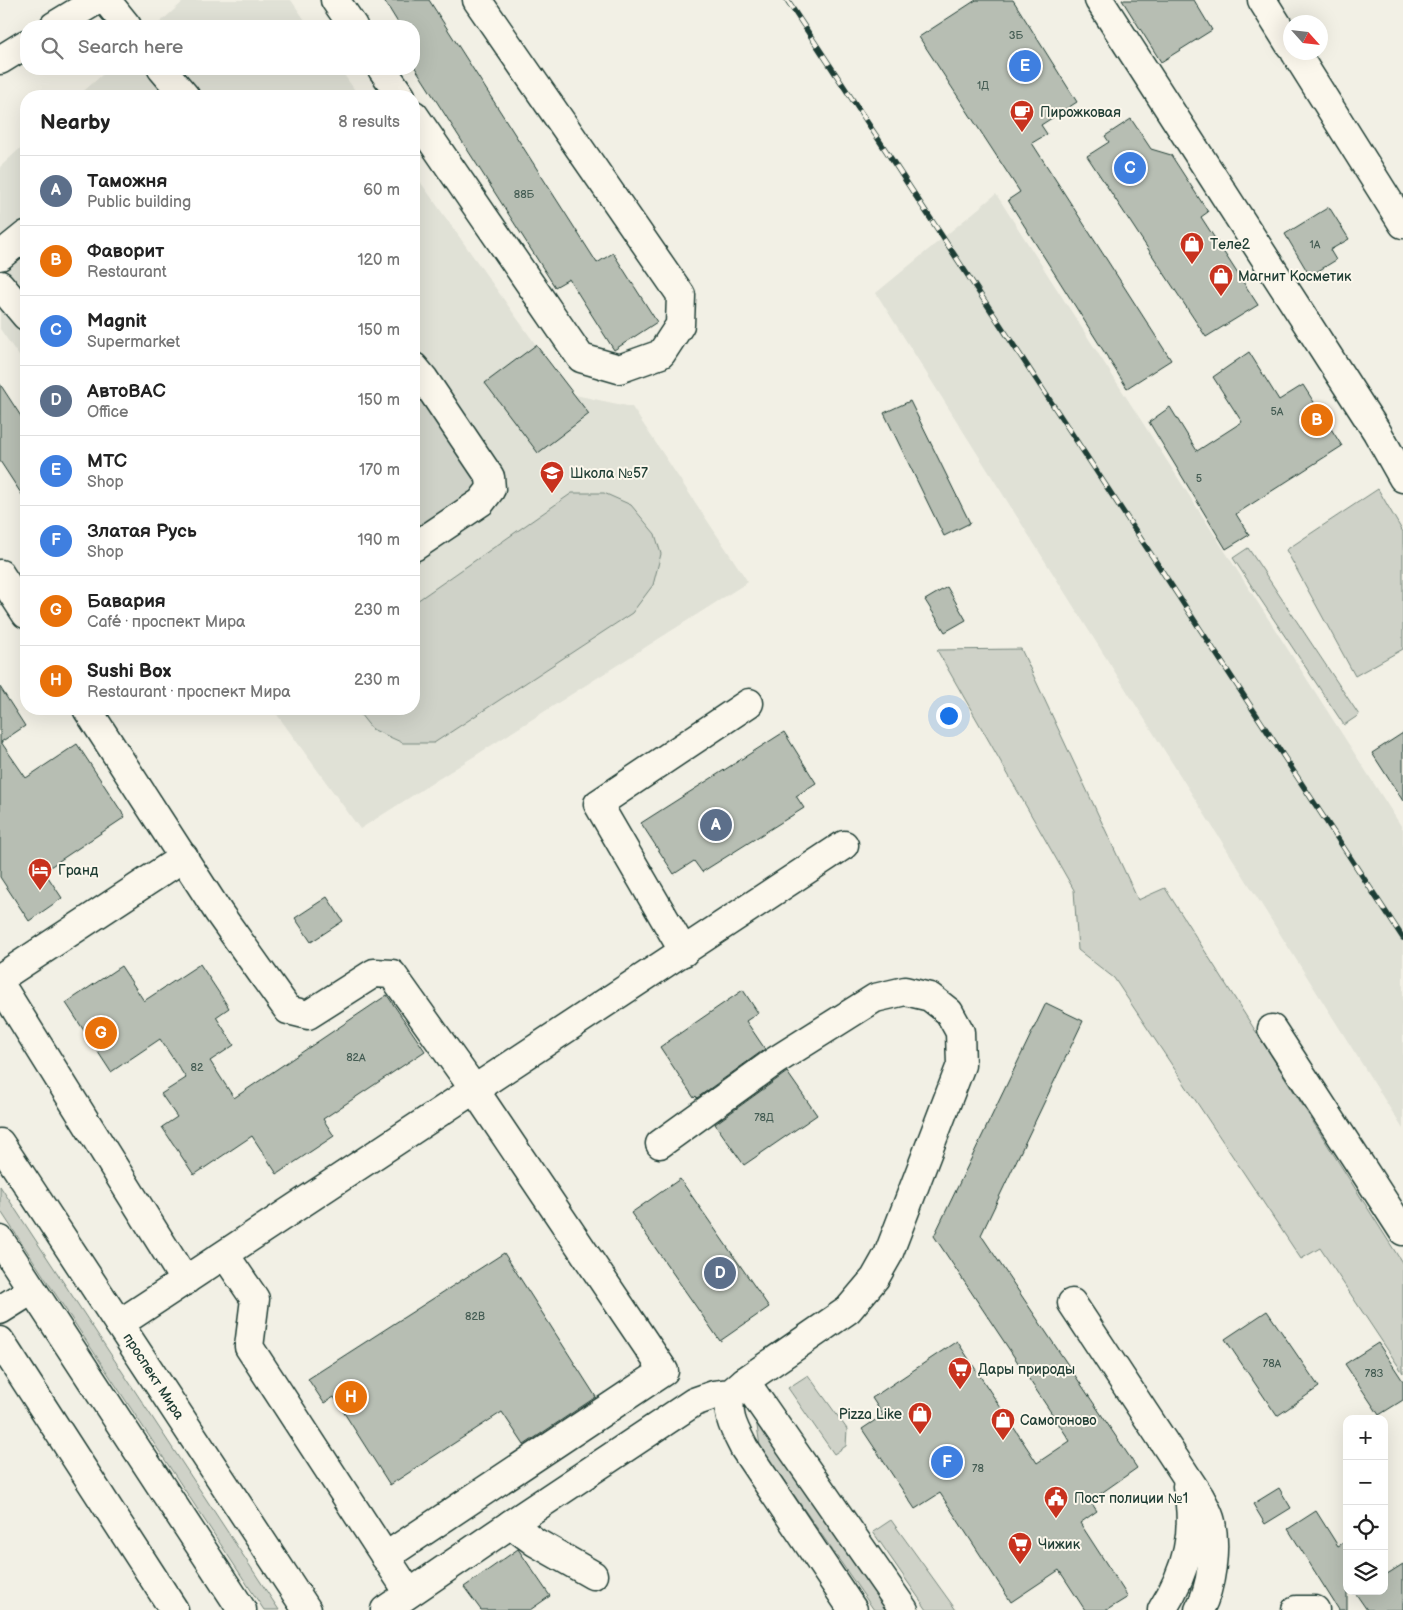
<!DOCTYPE html>
<html lang="en">
<head>
<meta charset="utf-8">
<style>
  :root { --surface:#fff; --page:#f2f2f2; --text:#222; --muted:#767676; --line:#e0e0e0; --accent:#c8321e }
  body { margin:0; font-family:"Balsamiq Sans",sans-serif; background:var(--page); color:var(--text) }
  .controls { position:absolute; right:15px; bottom:15px; display:grid; overflow:hidden; border-radius:10px; box-shadow:0 5px 20px #0002 }
  .controls button { width:45px; height:45px; display:grid; place-items:center; padding:0; border:0; border-bottom:1px solid var(--line); background:var(--surface); color:var(--text); font:25px sans-serif }
  .compass { position:absolute; left:1283px; top:15px; width:45px; height:45px; border-radius:50%; background:var(--surface); box-shadow:0 5px 20px #0002; rotate:117deg }
  .you { position:absolute; left:948px; top:715px; width:18px; height:18px; margin:-12px; border:4px solid #fff; border-radius:50%; background:#1a73e8; box-shadow:0 0 0 8px #1a73e833 }
  .badge { display:grid; place-items:center; width:32px; height:32px; border-radius:50%; background:var(--accent); color:#fff; font-size:16px; font-weight:700 }
  .pin { position:absolute; translate:-50% -50%; border:2px solid #fff; box-shadow:0 1px 5px #0006 }
  .list { margin:0; padding:0; list-style:none }
  h2 { display:flex; justify-content:space-between; align-items:center; height:65px; margin:0; padding:0 20px; font-size:21px }
  h2 small { font-size:16px; font-weight:400; color:var(--muted) }
  .list li { display:grid; grid-template-columns:32px 1fr auto; gap:15px; align-items:center; box-sizing:border-box; height:70px; padding:0 20px; border-top:1px solid var(--line) }
  .list b { display:block; font-size:19px; white-space:nowrap }
  .list p { margin:0; font-size:16px; white-space:nowrap; color:var(--muted) }
  .list em { font-size:16px; font-style:normal; color:var(--muted) }
  .icon { flex:none; width:28px; height:28px; fill:none; stroke:currentColor; stroke-width:2; stroke-linecap:round; stroke-linejoin:round }
  .map { position:relative; flex:none; width:1403px; height:1610px; overflow:hidden }
  .search { position:absolute; background:var(--surface); box-shadow:0 5px 20px #0002; left:20px; top:20px; width:400px; height:55px; display:flex; align-items:center; gap:12px; box-sizing:border-box; padding:0 18px; border-radius:20px; color:var(--muted); font-size:19px }
  .panel { position:absolute; background:var(--surface); box-shadow:0 5px 20px #0002; left:20px; top:90px; width:400px; height:625px; border-radius:20px }
  .map>svg:first-child { display:block }
  .built { fill:#e0e1d6 }
  .green { fill:#cfd2c8; stroke:#77887e }
  .building { fill:#b7beb3; stroke:#1f3d34 }
  .lines { fill:none; stroke-linecap:round; stroke-linejoin:round }
  .minor-casing { stroke:#1f3d34; stroke-width:31 }
  .major-casing { stroke:#1f3d34; stroke-width:31 }
  .minor { stroke:#fbf7ec; stroke-width:28 }
  .major { stroke:#fbf7ec; stroke-width:28 }
  .rail-casing { stroke:#1f3d34; stroke-width:5.5 }
  .rail { stroke:#fbf7ec; stroke-width:4; stroke-dasharray:11; stroke-linecap:butt }
  .labels { text-anchor:middle; stroke-width:4; stroke-linejoin:round; paint-order:stroke }
  .number-label { font-size:11px; fill:#455d54 }
  .poi-label { font-size:14px; fill:#1f3d34; stroke:#fbf7ec; text-anchor:start }
  .street-label { font-size:14px; fill:#1f3d34; stroke:#fbf7ec }
</style>
</head>
<body>
<div class="map">
<svg width="1403" height="1610" viewBox="0 0 1403 1610">
  <rect width="100%" height="100%" fill="#f2f0e5"/>
  <filter id="ink" filterUnits="userSpaceOnUse"><feTurbulence type="fractalNoise" baseFrequency=".02" numOctaves="2"/><feDisplacementMap in="SourceGraphic" scale="10" xChannelSelector="R" yChannelSelector="G"/><feConvolveMatrix kernelMatrix="1 2 1 2 8 2 1 2 1" color-interpolation-filters="sRGB"/></filter>
  <g filter="url(#ink)">
    <g class="built">
      <polygon points="185,0 291,0 309,26 156,26"/>
      <polygon points="109,69 340,69 359,96 78,96"/>
      <polygon points="26,143 26,366 0,329 0,167"/>
      <polygon points="414,173 536,345 575,395 632,407 748,582 360,829 273,709 414,709"/>
      <polygon points="996,194 1403,829 1403,1129 876,293"/>
    </g>
    <g class="green">
      <polygon points="414,382 477,475 477,491 414,538"/>
      <polygon points="1378,489 1403,532 1403,649 1355,676 1286,550"/>
      <polygon points="572,493 604,493 631,505 655,534 661,554 653,585 632,613 434,743 403,743 372,729 356,709 414,709 414,603"/>
      <polygon points="1248,548 1359,715 1344,725 1233,558"/>
      <polygon points="1021,649 1138,900 1165,888 1403,1264 1403,1373 1320,1248 1301,1259 1114,978 1078,950 1074,890 937,650"/>
      <polygon points="0,1186 279,1610 264,1610 0,1210"/>
      <polygon points="808,1375 847,1429 846,1446 834,1454 788,1388"/>
      <polygon points="755,1413 895,1610 874,1610 760,1446"/>
      <polygon points="891,1520 956,1610 927,1610 873,1532"/>
    </g>
    <g class="building">
      <polygon points="384,0 429,0 597,263 613,253 657,322 614,350 569,279 555,287 414,66 414,26 400,26"/>
      <polygon points="976,0 1013,0 1077,102 1041,125 1047,134 1032,143 1171,360 1127,388 1008,200 1020,192 919,37"/>
      <polygon points="1122,0 1194,0 1212,30 1161,62"/>
      <polygon points="1131,119 1151,149 1171,155 1208,212 1201,217 1258,305 1206,337 1087,156 1109,142 1105,136"/>
      <polygon points="1329,207 1349,239 1330,250 1336,260 1310,276 1285,234"/>
      <polygon points="536,345 589,414 538,453 485,383"/>
      <polygon points="1249,352 1279,400 1303,385 1342,446 1236,514 1249,535 1226,549 1149,422 1170,407 1197,451 1242,422 1213,377"/>
      <polygon points="0,384 26,424 26,501 0,461"/>
      <polygon points="910,401 970,523 944,536 884,413"/>
      <polygon points="947,587 966,620 945,632 925,600"/>
      <polygon points="0,687 25,726 1,742 26,778 77,744 125,817 44,871 62,898 29,921 0,877"/>
      <polygon points="784,732 816,783 796,796 804,808 702,872 694,861 674,874 641,823"/>
      <polygon points="1403,733 1403,801 1372,753"/>
      <polygon points="327,897 343,921 311,942 295,918"/>
      <polygon points="200,964 229,1008 216,1017 234,1045 210,1061 234,1098 387,995 425,1051 323,1119 334,1136 277,1174 252,1136 194,1175 162,1127 177,1117 161,1094 186,1078 160,1039 111,1072 66,1003 121,966 144,1001"/>
      <polygon points="743,990 758,1013 746,1021 765,1049 697,1098 696,1096 694,1098 660,1047"/>
      <polygon points="1046,1003 1083,1021 981,1235 1137,1468 1090,1501 1097,1511 1080,1523 1128,1597 1107,1610 1085,1610 1059,1570 1011,1602 940,1493 915,1509 862,1429 883,1415 872,1398 957,1341 1037,1463 1070,1441 934,1236"/>
      <polygon points="787,1072 817,1115 744,1165 715,1124"/>
      <polygon points="680,1179 769,1307 720,1341 631,1213"/>
      <polygon points="504,1253 596,1397 524,1445 502,1412 390,1485 334,1397 324,1403 308,1379"/>
      <polygon points="1267,1311 1319,1387 1277,1416 1225,1339"/>
      <polygon points="1378,1343 1403,1381 1403,1400 1379,1415 1345,1364"/>
      <polygon points="1279,1488 1291,1508 1265,1524 1253,1504"/>
      <polygon points="1316,1511 1338,1546 1347,1541 1347,1610 1339,1610 1288,1529"/>
      <polygon points="518,1549 550,1596 530,1610 481,1610 464,1587"/>
      <polygon points="1403,1564 1403,1610 1367,1610 1356,1594 1360,1591 1384,1591 1384,1576"/>
    </g>
    <g class="lines">
      <defs>
        <g id="minor">
          <polyline points="106,0 127,26"/>
          <polyline points="335,0 353,26"/>
          <polyline points="1099,0 1377,432 1403,478"/>
          <polyline points="54,26 97,0"/>
          <polyline points="0,60 26,44"/>
          <polyline points="162,69 185,96"/>
          <polyline points="382,69 401,96"/>
          <polyline points="414,115 581,358 619,369 661,354 680,325 681,295 477,0"/>
          <polyline points="0,256 26,235"/>
          <polyline points="0,285 26,316"/>
          <polyline points="414,367 424,379 490,477 491,489 481,502 414,547"/>
          <polyline points="0,574 26,614"/>
          <polyline points="87,709 219,913 288,1010 308,1015 374,973 392,974 474,1089 664,1371 385,1557"/>
          <polyline points="684,952 598,804 749,703"/>
          <polyline points="0,978 184,857"/>
          <polyline points="0,984 185,1281"/>
          <polyline points="1272,1029 1403,1231"/>
          <polyline points="225,1255 255,1299 249,1347 409,1593"/>
          <path d="M 1072,1303 L 1200,1497 C 1204,1505 1209,1513 1211,1522 C 1216,1548 1212,1587 1199,1610"/>
          <polyline points="0,1310 32,1290"/>
          <polyline points="119,1324 844,845"/>
          <polyline points="0,1341 174,1610"/>
          <polyline points="745,1381 904,1610"/>
          <path d="M 731,1393 C 726,1416 734,1428 744,1448 L 853,1610"/>
          <polyline points="511,1524 694,1402 714,1395 731,1393 745,1381 848,1310 875,1278 888,1255 961,1065 960,1032 949,1012 930,997 905,991 875,998 775,1061 660,1144"/>
          <polyline points="385,1610 511,1524 535,1542 593,1575"/>
          <path d="M 1162,1610 C 1187,1570 1197,1532 1187,1486"/>
          <polyline points="1296,1610 1315,1610"/>
        </g>
        <g id="major">
          <polyline points="1262,0 1290,45"/>
          <polyline points="1295,52 1403,224"/>
          <polyline points="0,1143 307,1610"/>
          <polyline points="0,1240 242,1610"/>
        </g>
      </defs>
      <use href="#minor" class="minor-casing"/>
      <use href="#major" class="major-casing"/>
      <use href="#minor" class="minor"/>
      <use href="#major" class="major"/>
      <defs>
        <polyline id="rail" points="787,0 1403,938"/>
      </defs>
      <use href="#rail" class="rail-casing"/>
      <use href="#rail" class="rail"/>
    </g>
  </g>
  <defs>
    <symbol id="cafe-pin" viewBox="-11 -11 22 30"><path d="M0 17L-7.5 6A9.5 9.5 0 1 1 7.5 6Z" fill="#c8321e" stroke="#fbf7ec"/><path d="M-5.5-4.5H6V0H3Q3 3.5 0 3.5H-2.5Q-5.5 3.5-5.5 0ZM3-3.2v2h1.7v-2ZM-6 4.5H4V6H-6Z" fill="#fff"/></symbol>
    <symbol id="shop-pin" viewBox="-11 -11 22 30"><path d="M0 17L-7.5 6A9.5 9.5 0 1 1 7.5 6Z" fill="#c8321e" stroke="#fbf7ec"/><path d="M-5-2.5h2.3a2.7 3.5 0 0 1 5.4 0H5L5.5 6h-11ZM-1.5-2.5h3a1.5 2.3 0 0 0-3 0Z" fill="#fff"/></symbol>
    <symbol id="school-pin" viewBox="-11 -11 22 30"><path d="M0 17L-7.5 6A9.5 9.5 0 1 1 7.5 6Z" fill="#c8321e" stroke="#fbf7ec"/><path d="M0-5L7-2L0 1L-7-2ZM-4 1L0 2.5L4 1V4Q0 6-4 4Z" fill="#fff"/></symbol>
    <symbol id="hotel-pin" viewBox="-11 -11 22 30"><path d="M0 17L-7.5 6A9.5 9.5 0 1 1 7.5 6Z" fill="#c8321e" stroke="#fbf7ec"/><path d="M-6-4.5h1.5V1H6V5H4.5V3h-9V5H-6ZM-4 0a1.8 1.8 0 1 1 3.6 0ZM.5 0V-2.5h3Q6-2.5 6 0Z" fill="#fff"/></symbol>
    <symbol id="supermarket-pin" viewBox="-11 -11 22 30"><path d="M0 17L-7.5 6A9.5 9.5 0 1 1 7.5 6Z" fill="#c8321e" stroke="#fbf7ec"/><path d="M-6-5.5h2.5l.6 2H6L4.5 2H-2.5L-4.4-4H-6ZM-1.5 3.2a1.3 1.3 0 1 0 .1 0ZM3 3.2a1.3 1.3 0 1 0 .1 0Z" fill="#fff"/></symbol>
    <symbol id="civic-pin" viewBox="-11 -11 22 30"><path d="M0 17L-7.5 6A9.5 9.5 0 1 1 7.5 6Z" fill="#c8321e" stroke="#fbf7ec"/><path d="M-.6-6.5H3V-4.5H.6V-3L4-1V1h2V6H-6V1h2V-1L-.6-3ZM-1.2 2.5V6h2.4V2.5Z" fill="#fff"/></symbol>
  </defs>
  <g fill-rule="evenodd">
    <use href="#cafe-pin" x="1008" y="98" width="28" height="38"/>
    <use href="#shop-pin" x="1178" y="230" width="28" height="38"/>
    <use href="#shop-pin" x="1207" y="262" width="28" height="38"/>
    <use href="#school-pin" x="538" y="459" width="28" height="38"/>
    <use href="#hotel-pin" x="26" y="856" width="28" height="38"/>
    <use href="#supermarket-pin" x="946" y="1355" width="28" height="38"/>
    <use href="#shop-pin" x="906" y="1400" width="28" height="38"/>
    <use href="#shop-pin" x="989" y="1406" width="28" height="38"/>
    <use href="#civic-pin" x="1042" y="1484" width="28" height="38"/>
    <use href="#supermarket-pin" x="1006" y="1530" width="28" height="38"/>
  </g>
  <g class="labels">
    <g class="number-label">
      <text x="1016" y="39">3Б</text>
      <text x="983" y="89">1Д</text>
      <text x="524" y="198">88Б</text>
      <text x="1315" y="248">1А</text>
      <text x="1277" y="415">5А</text>
      <text x="1199" y="482">5</text>
      <text x="356" y="1061">82А</text>
      <text x="197" y="1071">82</text>
      <text x="764" y="1121">78Д</text>
      <text x="475" y="1320">82В</text>
      <text x="1272" y="1367">78А</text>
      <text x="1374" y="1377">78З</text>
      <text x="978" y="1472">78</text>
    </g>
    <g class="poi-label">
      <text x="1040" y="117">Пирожковая</text>
      <text x="1210" y="249">Теле2</text>
      <text x="1238" y="281">Магнит Косметик</text>
      <text x="570" y="478">Школа №57</text>
      <text x="58" y="875">Гранд</text>
      <text x="978" y="1374">Дары природы</text>
      <text x="902" y="1419" text-anchor="end">Pizza Like</text>
      <text x="1020" y="1425">Самогоново</text>
      <text x="1074" y="1503">Пост полиции №1</text>
      <text x="1038" y="1549">Чижик</text>
    </g>
    <g class="street-label">
      <text transform="translate(154 1376) rotate(57)" y="5">проспект Мира</text>
    </g>
  </g>
</svg>
<div class="controls">
<button>+</button>
<button>−</button>
<button><svg class="icon" aria-label="locate" viewBox="0 0 24 24"><circle cx="12" cy="12" r="6"/><path d="M12 2v4M12 18v4M2 12h4M18 12h4"/></svg></button>
<button><svg class="icon" aria-label="layers" viewBox="0 0 24 24"><path d="M12 4l9 5-9 5-9-5zM3 14l9 5 9-5"/></svg></button>
</div>
<svg class="compass" viewBox="-18 -18 36 36"><path d="M0-13l5 13h-10z" fill="#e53935"/><path d="M0 13l5-13h-10z" fill="#767676"/></svg>
<div class="you"></div>
<div class="pin badge" style="left:716px;top:825px;background:#5c6f8a">A</div>
<div class="pin badge" style="left:1317px;top:420px;background:#e8710a">B</div>
<div class="pin badge" style="left:1130px;top:168px;background:#3f7fe0">C</div>
<div class="pin badge" style="left:720px;top:1273px;background:#5c6f8a">D</div>
<div class="pin badge" style="left:1025px;top:66px;background:#3f7fe0">E</div>
<div class="pin badge" style="left:947px;top:1462px;background:#3f7fe0">F</div>
<div class="pin badge" style="left:101px;top:1033px;background:#e8710a">G</div>
<div class="pin badge" style="left:351px;top:1397px;background:#e8710a">H</div>
<div class="search"><svg class="icon" aria-label="search" viewBox="0 0 24 24"><circle cx="10" cy="10" r="6"/><path d="M15 15l6 6"/></svg>Search here</div>
<section class="panel">
<h2>Nearby<small>8 results</small></h2>
<ul class="list">
<li><span class="badge" style="background:#5c6f8a">A</span><div><b>Таможня</b><p>Public building</p></div><em>60 m</em></li>
<li><span class="badge" style="background:#e8710a">B</span><div><b>Фаворит</b><p>Restaurant</p></div><em>120 m</em></li>
<li><span class="badge" style="background:#3f7fe0">C</span><div><b>Magnit</b><p>Supermarket</p></div><em>150 m</em></li>
<li><span class="badge" style="background:#5c6f8a">D</span><div><b>АвтоВАС</b><p>Office</p></div><em>150 m</em></li>
<li><span class="badge" style="background:#3f7fe0">E</span><div><b>МТС</b><p>Shop</p></div><em>170 m</em></li>
<li><span class="badge" style="background:#3f7fe0">F</span><div><b>Златая Русь</b><p>Shop</p></div><em>190 m</em></li>
<li><span class="badge" style="background:#e8710a">G</span><div><b>Бавария</b><p>Café · проспект Мира</p></div><em>230 m</em></li>
<li><span class="badge" style="background:#e8710a">H</span><div><b>Sushi Box</b><p>Restaurant · проспект Мира</p></div><em>230 m</em></li>
</ul>
</section>
</div>
</body>
</html>
